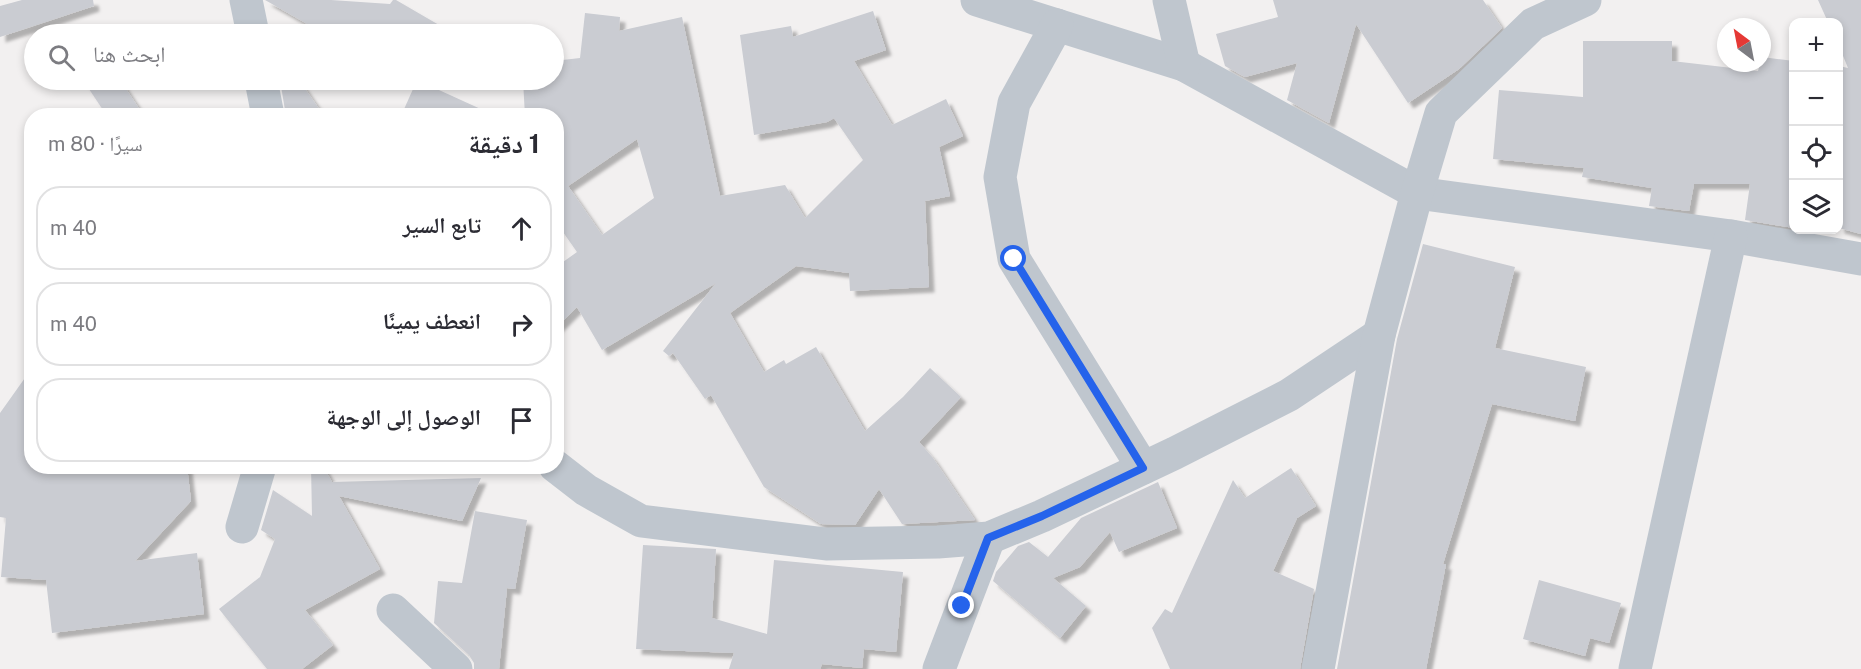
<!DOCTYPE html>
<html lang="ar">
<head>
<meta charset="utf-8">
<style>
  :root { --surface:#fff; --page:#f2f2f3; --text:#2b2b33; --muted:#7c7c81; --line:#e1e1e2 }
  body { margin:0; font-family:"Public Sans","Noto Naskh Arabic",sans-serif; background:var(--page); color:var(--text); direction:rtl }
  .controls { position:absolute; right:18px; top:18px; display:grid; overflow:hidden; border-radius:12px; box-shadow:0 3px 9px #0003 }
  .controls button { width:54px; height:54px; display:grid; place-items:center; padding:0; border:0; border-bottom:2px solid var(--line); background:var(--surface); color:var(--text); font:30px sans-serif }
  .compass { position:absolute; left:1717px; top:18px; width:54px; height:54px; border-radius:50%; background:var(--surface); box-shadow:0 3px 9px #0003; rotate:328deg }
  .stop { position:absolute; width:18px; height:18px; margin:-14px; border:4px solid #2563eb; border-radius:50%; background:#fff }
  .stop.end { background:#2563eb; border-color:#fff; box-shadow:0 2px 6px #0008 }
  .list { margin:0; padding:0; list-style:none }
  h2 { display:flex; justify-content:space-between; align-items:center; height:78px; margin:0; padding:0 24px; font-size:26px }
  h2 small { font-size:20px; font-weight:400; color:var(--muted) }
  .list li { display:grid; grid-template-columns:39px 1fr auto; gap:18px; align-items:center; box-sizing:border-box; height:84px; margin:0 12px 12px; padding:0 12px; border:2px solid var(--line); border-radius:24px }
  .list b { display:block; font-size:22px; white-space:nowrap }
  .list em { font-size:20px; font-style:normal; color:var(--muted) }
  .icon { flex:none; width:33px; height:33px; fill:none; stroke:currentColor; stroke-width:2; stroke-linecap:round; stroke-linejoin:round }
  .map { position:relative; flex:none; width:1861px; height:669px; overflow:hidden; direction:ltr }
  .search { position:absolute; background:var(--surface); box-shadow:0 3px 9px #0003; left:24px; top:24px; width:540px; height:66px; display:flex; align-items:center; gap:15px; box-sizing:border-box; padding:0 21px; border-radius:33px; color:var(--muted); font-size:22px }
  .panel { position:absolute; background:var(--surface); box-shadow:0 3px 9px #0003; left:24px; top:108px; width:540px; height:366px; border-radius:24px; direction:rtl }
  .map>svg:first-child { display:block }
  .building { fill:#caccd2; fill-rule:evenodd; filter:url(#shadow) }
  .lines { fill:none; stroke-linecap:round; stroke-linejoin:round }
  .minor { stroke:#bfc6ce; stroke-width:33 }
  .tertiary { stroke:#bfc6ce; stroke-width:33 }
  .route { stroke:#2563eb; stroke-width:8 }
</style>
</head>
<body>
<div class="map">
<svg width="1861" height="669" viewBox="0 0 1861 669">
  <defs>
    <filter id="shadow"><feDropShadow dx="5.5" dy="5.5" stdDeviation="1.5" flood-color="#0004"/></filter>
  </defs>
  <rect width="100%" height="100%" fill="#f2f0f0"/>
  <g class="building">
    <polygon points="22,0 93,0 94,6 0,37 0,6"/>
    <polygon points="265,0 331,0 390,4 393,0 396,0 439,25 434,34 325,34"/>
    <polygon points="1273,0 1483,0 1502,28 1459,69 1408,103 1356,24 1329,123 1287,100 1297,63 1245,77 1225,66 1216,34 1278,17"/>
    <polygon points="1818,0 1861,0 1861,234 1839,228 1839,66 1848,68 1839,46 1839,22 1828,22"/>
    <path d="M 873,11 L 886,50 L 854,61 L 892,125 L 946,99 L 963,136 L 939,147 L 950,196 L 925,201 L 929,287 L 850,291 L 849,273 L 796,266 L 730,313 L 764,372 L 784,360 L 786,364 L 816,347 L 865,431 L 903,397 L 930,368 L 961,397 L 919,442 L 933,458 L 975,520 L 902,524 L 879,489 L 855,525 L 821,524 L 764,487 L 711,395 L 705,399 L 673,353 L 669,356 L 663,351 L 716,283 L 602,350 L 577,307 L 556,328 L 556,267 L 577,252 L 556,222 L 556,116 L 525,116 L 523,80 L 554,80 L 554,61 L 580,58 L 585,13 L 620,17 L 619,31 L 682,17 L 720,196 L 785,185 L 805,218 L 863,160 L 834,118 L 827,122 L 754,135 L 740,35 L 791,26 L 793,37 ZM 637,139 L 654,198 L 602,235 L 568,186 Z"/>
    <polygon points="1583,41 1672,41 1672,61 1758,71 1762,57 1794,61 1794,228 1745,220 1750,184 1694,184 1689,211 1649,206 1652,188 1582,177 1584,168 1493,159 1499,90 1583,97"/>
    <polygon points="83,80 120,80 144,116 107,116"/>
    <polygon points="280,80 299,80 324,116 286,116"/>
    <polygon points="417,80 496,116 401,116"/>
    <polygon points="1423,244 1515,267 1495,348 1586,367 1575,421 1492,404 1443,564 1446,564 1426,669 1337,669 1397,339"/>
    <polygon points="32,368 32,466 187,466 191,501 135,561 197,553 204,614 52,633 46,580 1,577 6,518 0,517 0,413"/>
    <polygon points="311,466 323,466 332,482 481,478 462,521 339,496 380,569 305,610 333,645 302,669 267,669 219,609 260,577 275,539 261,530 273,490 312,516"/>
    <polygon points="1291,468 1316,506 1297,518 1273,571 1314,589 1300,669 1170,669 1152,628 1165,609 1172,613 1233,480 1245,498"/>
    <polygon points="1158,482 1177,528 1119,552 1110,532 1080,567 1053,578 1086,606 1060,638 993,581 996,572 1018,546 1029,542 1048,557 1081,518"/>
    <polygon points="475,511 527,520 515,589 507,588 499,669 474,669 474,663 469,655 434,623 438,581 462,583"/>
    <polygon points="643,545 716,549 712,618 767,634 774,560 903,572 896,652 864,649 862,668 822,664 820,669 729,669 734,653 636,649"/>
    <polygon points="1539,580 1621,603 1609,643 1590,638 1585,656 1523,639"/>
  </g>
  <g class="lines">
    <g class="minor">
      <polyline points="246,0 253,34"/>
      <polyline points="977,0 1184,65 1417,193 1731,236 1861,259"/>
      <polyline points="1169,0 1184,65"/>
      <polyline points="1057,25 1014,103 1000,177 1014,259 1143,468"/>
      <polyline points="261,80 268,116"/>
      <polyline points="555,466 586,490 641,521 826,544 938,542 989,538 1042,516 1175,453 1289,395 1379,335"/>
      <polyline points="242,527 260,466"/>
      <polyline points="393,610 456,669"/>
      <polyline points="939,669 989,538"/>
      <polyline points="1635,669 1731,236"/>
    </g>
    <polyline class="tertiary" points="1318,669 1379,335 1417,193 1441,113 1533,24 1585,0"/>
  </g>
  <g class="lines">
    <polyline class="route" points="962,606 988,538 1042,516 1143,468 1014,259"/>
  </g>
</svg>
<div class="controls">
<button>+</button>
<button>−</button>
<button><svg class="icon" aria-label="locate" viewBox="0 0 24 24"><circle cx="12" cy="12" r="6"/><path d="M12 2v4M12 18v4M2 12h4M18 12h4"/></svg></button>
<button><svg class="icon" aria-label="layers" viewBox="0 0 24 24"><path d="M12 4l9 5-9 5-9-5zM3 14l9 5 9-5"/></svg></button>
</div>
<svg class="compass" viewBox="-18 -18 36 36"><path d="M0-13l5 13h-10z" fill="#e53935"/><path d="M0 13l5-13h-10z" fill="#7c7c81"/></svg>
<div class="stop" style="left:1014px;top:259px"></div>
<div class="stop end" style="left:962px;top:606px"></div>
<div class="search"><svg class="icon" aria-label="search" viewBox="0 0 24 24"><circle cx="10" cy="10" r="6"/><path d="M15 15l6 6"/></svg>ابحث هنا</div>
<section class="panel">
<h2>1 دقيقة<small>سيرًا · 80 m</small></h2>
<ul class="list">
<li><svg class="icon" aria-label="ahead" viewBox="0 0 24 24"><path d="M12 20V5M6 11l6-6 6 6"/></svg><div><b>تابع السير</b></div><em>40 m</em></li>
<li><svg class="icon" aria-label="right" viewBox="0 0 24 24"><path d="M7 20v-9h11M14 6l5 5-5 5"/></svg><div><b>انعطف يمينًا</b></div><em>40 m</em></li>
<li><svg class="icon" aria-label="arrive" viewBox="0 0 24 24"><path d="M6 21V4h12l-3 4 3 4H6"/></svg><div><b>الوصول إلى الوجهة</b></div></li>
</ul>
</section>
</div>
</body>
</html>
